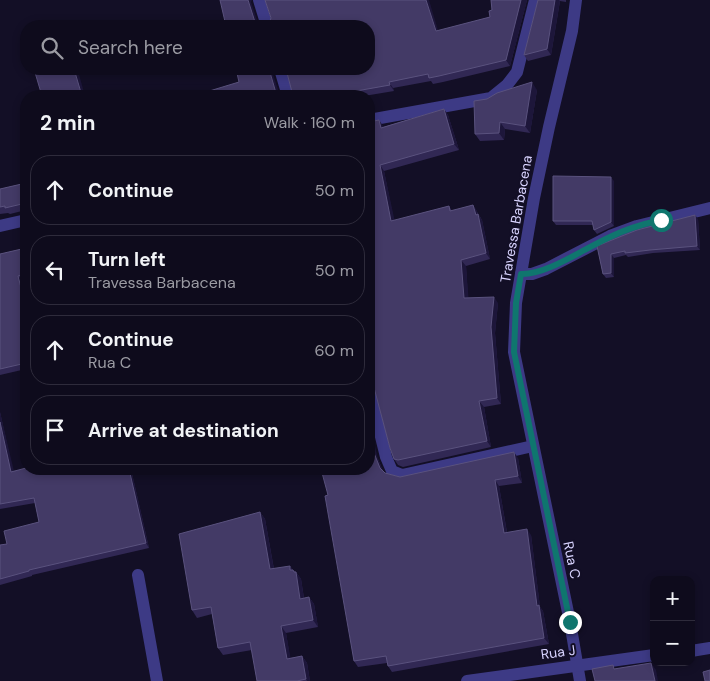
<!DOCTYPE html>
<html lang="en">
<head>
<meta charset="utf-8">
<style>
  :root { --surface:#0e0b1c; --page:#1c1929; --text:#f1f3f6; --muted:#9b9ba3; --line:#2e2b3b }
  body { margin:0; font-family:"DM Sans",sans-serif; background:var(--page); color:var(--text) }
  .controls { position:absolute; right:15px; bottom:15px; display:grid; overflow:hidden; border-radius:10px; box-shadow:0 2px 8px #0003 }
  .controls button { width:45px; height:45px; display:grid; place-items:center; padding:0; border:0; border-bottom:1px solid var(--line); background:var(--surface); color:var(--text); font:25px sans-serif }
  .stop { position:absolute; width:15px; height:15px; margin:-11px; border:4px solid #0f766e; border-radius:50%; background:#fff }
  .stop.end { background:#0f766e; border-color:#fff; box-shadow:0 1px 5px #0008 }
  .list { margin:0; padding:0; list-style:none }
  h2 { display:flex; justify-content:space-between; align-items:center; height:65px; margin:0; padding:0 20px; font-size:21px }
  h2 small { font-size:16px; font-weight:400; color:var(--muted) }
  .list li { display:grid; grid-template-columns:32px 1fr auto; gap:15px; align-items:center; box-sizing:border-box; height:70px; margin:0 10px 10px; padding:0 10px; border:1px solid var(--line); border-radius:20px }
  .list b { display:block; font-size:19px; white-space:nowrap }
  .list p { margin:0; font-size:16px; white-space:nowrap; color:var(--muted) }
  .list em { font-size:16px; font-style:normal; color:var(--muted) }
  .icon { flex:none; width:28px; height:28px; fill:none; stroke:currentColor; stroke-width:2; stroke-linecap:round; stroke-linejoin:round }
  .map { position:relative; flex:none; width:710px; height:681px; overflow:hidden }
  .search { position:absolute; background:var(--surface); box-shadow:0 2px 8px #0003; left:20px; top:20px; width:355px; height:55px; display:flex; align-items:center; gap:12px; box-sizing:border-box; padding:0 18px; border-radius:20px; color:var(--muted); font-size:19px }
  .panel { position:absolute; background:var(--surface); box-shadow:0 2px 8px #0003; left:20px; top:90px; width:355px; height:385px; border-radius:20px }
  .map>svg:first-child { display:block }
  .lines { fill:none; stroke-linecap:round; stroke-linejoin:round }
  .minor { stroke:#3d3a85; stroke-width:12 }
  .wall { fill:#312854 }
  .shaded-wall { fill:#1d163a }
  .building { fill:#433a66; stroke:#5a527e }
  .route { stroke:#0f766e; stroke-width:6 }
  .labels { text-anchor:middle; stroke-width:4; stroke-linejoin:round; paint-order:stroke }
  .street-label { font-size:14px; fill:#d9d4ff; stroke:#130f26 }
</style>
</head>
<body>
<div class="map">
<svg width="710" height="681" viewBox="0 0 710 681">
  <rect width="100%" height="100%" fill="#130f26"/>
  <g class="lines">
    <g class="minor">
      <polyline points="259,0 267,26"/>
      <polyline points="576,0 572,31 549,127 534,198 516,303 514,352 570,622 580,681"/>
      <polyline points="280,69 288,96"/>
      <polyline points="369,120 491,98 507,85 517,72 535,0"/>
      <polyline points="0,226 26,220"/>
      <polyline points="521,274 532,274 546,269 610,236 637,226 710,208"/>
      <polyline points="369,388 386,457 392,471 402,475 533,446"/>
      <polyline points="138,575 157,681"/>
      <polyline points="691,651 710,648"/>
      <polyline points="467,681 654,655"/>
    </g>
  </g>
  <g class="wall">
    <polygon points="491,0 527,0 510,66 443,82 433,84 431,81 393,88 394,91 364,96 288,96 438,31 490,17 492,10"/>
    <polygon points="538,0 566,0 566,2 560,1 551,55 528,61 524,55"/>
    <polygon points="537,90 530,133 505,129 504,140 480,141 475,134"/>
    <polygon points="444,109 448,115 459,150 384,171 394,221 449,206 452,211 473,205 482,220 490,259 466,266 468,298 498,303 495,333 501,404 484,407 491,447 403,467 398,465 394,459 373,382 372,380 369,380 369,122 379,120 383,127"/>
    <polygon points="614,181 614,226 597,234 594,230 593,225 556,225 553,221"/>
    <polygon points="26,183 26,210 10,214 8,213 0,214 0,189"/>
    <polygon points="698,219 700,250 653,253 628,257 626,255 614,258 614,277 606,278 603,274 597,246"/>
    <polygon points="26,248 26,279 22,280 26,299 26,369 0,375 0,254"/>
    <polygon points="0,412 13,471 26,469 131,469 149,548 32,575 32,576 0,585 0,545 7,544 39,522 35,503 0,509"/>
    <polygon points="518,458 522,483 499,486 507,532 531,535 540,607 543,611 549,644 392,672 388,666 387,663 358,667 354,661 328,495 378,459 383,471 385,473 400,477"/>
    <polygon points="260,512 265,519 274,569 290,566 293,570 296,572 301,579 304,598 309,597 314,604 318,627 286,633 290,658 302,656 307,663 310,681 257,681 252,650 223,655 218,648 212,614 197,618 192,610"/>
  </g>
  <g class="shaded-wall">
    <polygon points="248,0 252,0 251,2 259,26 255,22"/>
    <polygon points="426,0 429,0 440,37 436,31"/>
    <polygon points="521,0 527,0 510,66 506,60"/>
    <polygon points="555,0 559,0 560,1 551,55 547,49"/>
    <polygon points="74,69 77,69 78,71 85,96 82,96"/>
    <polygon points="269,69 273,69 272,71 280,96 276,93"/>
    <polygon points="389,82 393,88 394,91 390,85"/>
    <polygon points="532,82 537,90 530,133 525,126"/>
    <polygon points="444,109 448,115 459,150 454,144"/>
    <polygon points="379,120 383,126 385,134 381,128"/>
    <polygon points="500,122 505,129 504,140 499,133"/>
    <polygon points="380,165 384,171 396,227 391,221"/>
    <polygon points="611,177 614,181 614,226 611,222"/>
    <polygon points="473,205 477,211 478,215 478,214 482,220 490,259 486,253"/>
    <polygon points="695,215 698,219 700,250 697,246"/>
    <polygon points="611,254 614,258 614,277 611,273"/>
    <polygon points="461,260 466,266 469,304 464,298"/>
    <polygon points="18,276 22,280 26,299 26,307"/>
    <polygon points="494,297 498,303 495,333 501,404 497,398 491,327"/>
    <polygon points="479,401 484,407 491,447 487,441"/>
    <polygon points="0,412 15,476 11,472 0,422"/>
    <polygon points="369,421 378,459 385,475 380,468 374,453 369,432"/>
    <polygon points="514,452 518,458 522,483 518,476"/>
    <polygon points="129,469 131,469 149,548 146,543"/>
    <polygon points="495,480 499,486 508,539 504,533"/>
    <polygon points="260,512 265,519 275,576 270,569"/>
    <polygon points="527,529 531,535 540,607 543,611 549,644 544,638 537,606"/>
    <polygon points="290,566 296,574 296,572 301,579 305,606 300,599 290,570"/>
    <polygon points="309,597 314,604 318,627 313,620"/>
    <polygon points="281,626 286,633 292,666 287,659"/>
    <polygon points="302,656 307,663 310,681 307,681 306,679"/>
    <polygon points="651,663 656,670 658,681 655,681"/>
  </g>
  <g class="building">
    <polygon points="220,0 248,0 255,22 259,26 226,26"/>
    <polygon points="265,0 426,0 436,31 490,17 489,11 492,10 491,0 521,0 506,60 439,76 429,78 428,74 389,82 390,85 328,96 288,96 289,96 292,92 286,69 369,69 369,26 266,26 268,26 271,18"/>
    <polygon points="538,0 555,0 547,49 524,55"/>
    <polygon points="34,69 74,69 82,96 42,96"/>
    <polygon points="236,69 269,69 276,93 280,96 193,96 239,82"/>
    <polygon points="532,82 525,126 500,122 499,133 475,134 474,101 487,99 497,93"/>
    <polygon points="444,109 454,144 380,165 391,221 449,206 450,211 473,205 476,215 478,214 486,253 461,260 464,298 494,297 491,327 497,398 479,401 487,441 398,460 394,459 390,448 372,380 369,376 369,122 379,120 381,128"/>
    <polygon points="553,176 611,177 611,222 594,230 592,221 553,221"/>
    <polygon points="26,183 26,203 5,208 5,206 0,207 0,189"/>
    <polygon points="695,215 697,246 650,250 625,253 625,251 611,254 611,273 603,274 597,246 637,230"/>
    <polygon points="26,248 26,274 18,276 26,307 26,363 0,369 0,254"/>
    <polygon points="0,422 11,472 26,468 129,469 146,543 29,570 29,571 0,579 0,545 7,544 4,531 39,522 34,498 0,504"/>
    <polygon points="369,432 374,453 380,468 385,473 400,477 514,452 518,476 495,480 504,533 527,529 537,606 539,605 544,638 388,666 386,656 354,661 325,496 328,495 321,469 369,469"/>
    <polygon points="260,512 270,569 290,566 290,570 293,570 294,572 296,572 300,599 309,597 313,620 281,626 287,659 302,656 306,679 297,681 257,681 250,642 218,648 211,607 192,610 179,534"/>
    <polygon points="651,663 655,681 595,681 592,669 613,665 614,669"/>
    <polygon points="710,670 710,681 705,681 703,672"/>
  </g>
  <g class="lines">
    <path class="route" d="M 570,622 L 514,352 L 516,303 L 521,274 C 547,275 585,248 610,237 C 626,229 643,224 661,220"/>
  </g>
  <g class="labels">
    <g class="street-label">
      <text transform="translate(516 219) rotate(-80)" y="5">Travessa Barbacena</text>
      <text transform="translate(572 560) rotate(78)" y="5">Rua C</text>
      <text transform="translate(558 652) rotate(-8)" y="5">Rua J</text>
    </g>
  </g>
</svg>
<div class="controls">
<button>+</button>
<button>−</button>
</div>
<div class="stop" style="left:661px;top:220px"></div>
<div class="stop end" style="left:570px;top:622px"></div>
<div class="search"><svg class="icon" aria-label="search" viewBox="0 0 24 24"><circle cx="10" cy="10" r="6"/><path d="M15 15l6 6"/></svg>Search here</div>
<section class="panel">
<h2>2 min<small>Walk · 160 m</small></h2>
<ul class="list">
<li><svg class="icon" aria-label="ahead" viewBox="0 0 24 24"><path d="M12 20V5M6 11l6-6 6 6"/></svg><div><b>Continue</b></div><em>50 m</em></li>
<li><svg class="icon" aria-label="left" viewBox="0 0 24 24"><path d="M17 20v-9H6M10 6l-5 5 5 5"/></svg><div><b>Turn left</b><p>Travessa Barbacena</p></div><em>50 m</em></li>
<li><svg class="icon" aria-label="ahead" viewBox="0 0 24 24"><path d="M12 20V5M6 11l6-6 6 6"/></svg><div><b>Continue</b><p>Rua C</p></div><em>60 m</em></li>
<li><svg class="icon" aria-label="arrive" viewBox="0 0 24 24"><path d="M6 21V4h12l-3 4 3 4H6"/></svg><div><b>Arrive at destination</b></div></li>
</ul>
</section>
</div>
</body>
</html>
